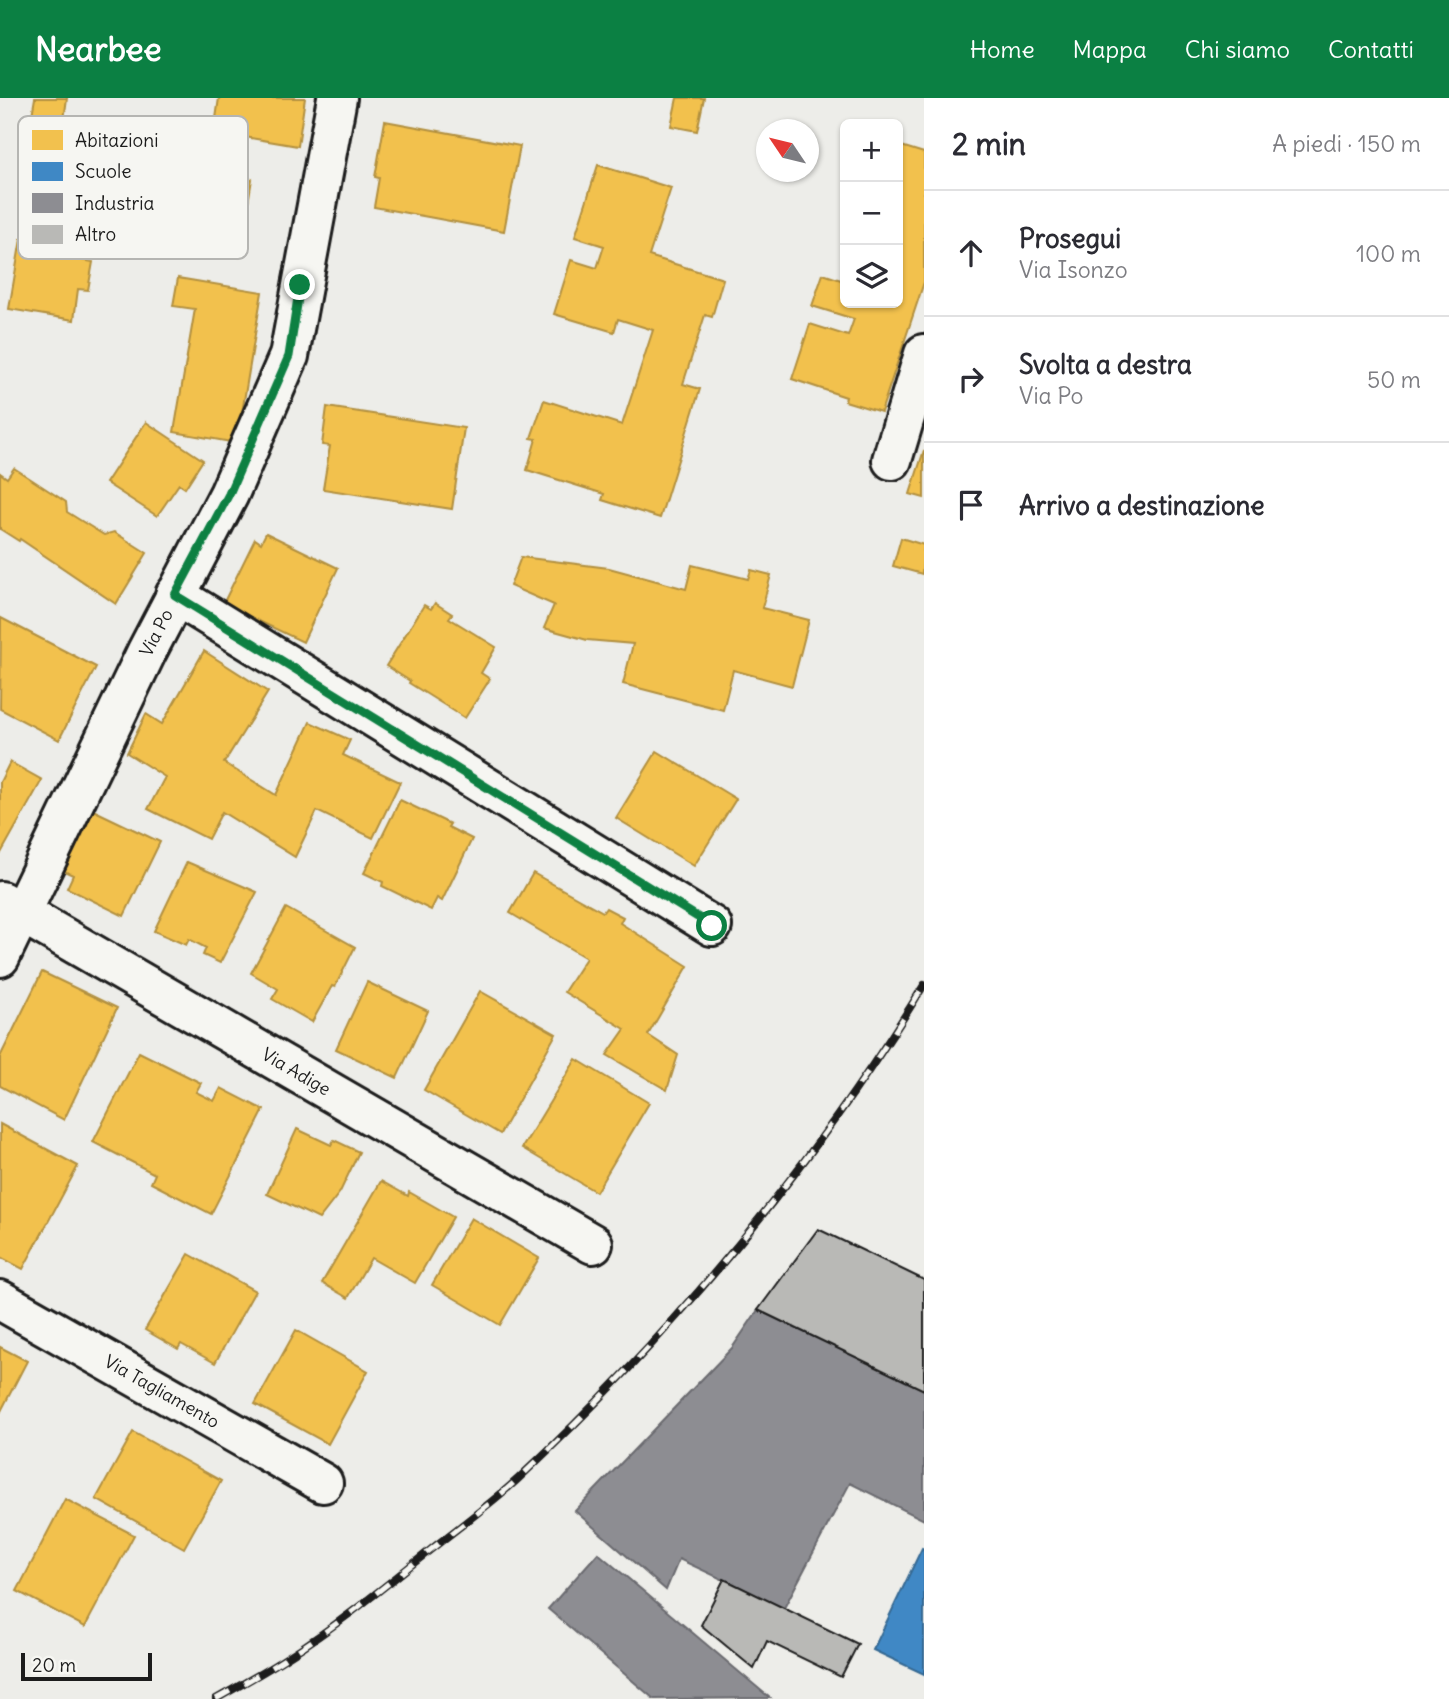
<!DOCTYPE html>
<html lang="it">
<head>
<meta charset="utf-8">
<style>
  :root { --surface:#fff; --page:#f2f2f3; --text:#2b2b33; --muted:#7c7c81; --line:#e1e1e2; --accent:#0b8043 }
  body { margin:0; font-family:Delius,sans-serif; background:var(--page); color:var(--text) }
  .controls { position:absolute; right:21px; top:21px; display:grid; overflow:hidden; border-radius:10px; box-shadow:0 2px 5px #0004 }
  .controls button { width:63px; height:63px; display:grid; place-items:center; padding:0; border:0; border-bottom:2px solid var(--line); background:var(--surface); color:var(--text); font:35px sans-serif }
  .compass { position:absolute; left:756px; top:21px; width:63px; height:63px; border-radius:50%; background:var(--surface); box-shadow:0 2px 5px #0004; rotate:305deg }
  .scale { position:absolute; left:21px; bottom:18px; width:131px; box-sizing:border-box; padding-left:7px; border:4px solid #1c1c1c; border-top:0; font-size:19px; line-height:24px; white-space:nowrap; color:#1c1c1c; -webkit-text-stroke:5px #f6f6f2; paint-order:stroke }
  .stop { position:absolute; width:21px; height:21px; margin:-16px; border:5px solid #0b8043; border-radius:50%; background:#fff }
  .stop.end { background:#0b8043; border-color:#fff; box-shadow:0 2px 7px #0008 }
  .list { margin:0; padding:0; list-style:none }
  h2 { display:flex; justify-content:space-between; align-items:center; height:91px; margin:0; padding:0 28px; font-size:30px }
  h2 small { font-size:23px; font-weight:400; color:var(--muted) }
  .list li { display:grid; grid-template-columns:46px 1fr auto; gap:21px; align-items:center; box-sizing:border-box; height:126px; padding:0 28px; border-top:2px solid var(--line) }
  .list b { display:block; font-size:26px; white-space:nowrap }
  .list p { margin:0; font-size:23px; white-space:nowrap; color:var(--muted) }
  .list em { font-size:23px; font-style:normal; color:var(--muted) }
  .icon { flex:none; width:38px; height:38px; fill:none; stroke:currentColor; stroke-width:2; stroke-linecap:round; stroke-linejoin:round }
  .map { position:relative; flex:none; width:924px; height:1601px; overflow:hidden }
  header { display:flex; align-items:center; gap:42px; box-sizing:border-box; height:98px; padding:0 35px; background:var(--accent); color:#fff }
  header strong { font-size:33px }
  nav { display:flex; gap:38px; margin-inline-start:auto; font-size:24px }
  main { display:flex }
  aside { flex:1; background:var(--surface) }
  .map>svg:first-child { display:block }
  .homes { fill:#f2c14e; stroke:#b2903f; stroke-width:2 }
  .schools { fill:#3f88c5; stroke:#346892; stroke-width:2 }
  .industry { fill:#8d8d92; stroke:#6b6b6f; stroke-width:2 }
  .building { fill:#b9b9b6; stroke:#1c1c1c; stroke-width:2 }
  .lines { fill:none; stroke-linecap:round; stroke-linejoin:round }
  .minor-casing { stroke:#1c1c1c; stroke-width:44 }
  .minor { stroke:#f6f6f2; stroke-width:38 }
  .rail-casing { stroke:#1c1c1c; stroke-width:8 }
  .rail { stroke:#f6f6f2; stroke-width:5; stroke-dasharray:16; stroke-linecap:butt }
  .route { stroke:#0b8043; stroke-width:9 }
  .labels { text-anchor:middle; stroke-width:7; stroke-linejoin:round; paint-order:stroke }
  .street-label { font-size:18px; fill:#1c1c1c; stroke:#f6f6f2 }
  .key { fill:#f6f6f2; stroke:#b5b5b2; stroke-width:2 }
  .key-label { font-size:19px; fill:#1c1c1c }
</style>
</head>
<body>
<header>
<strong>Nearbee</strong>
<nav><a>Home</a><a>Mappa</a><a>Chi siamo</a><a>Contatti</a></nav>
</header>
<main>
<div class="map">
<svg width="924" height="1601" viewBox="0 0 924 1601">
  <rect width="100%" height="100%" fill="#edede9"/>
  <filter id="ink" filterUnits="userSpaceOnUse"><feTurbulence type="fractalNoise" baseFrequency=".0143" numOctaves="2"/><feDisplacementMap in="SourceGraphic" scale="14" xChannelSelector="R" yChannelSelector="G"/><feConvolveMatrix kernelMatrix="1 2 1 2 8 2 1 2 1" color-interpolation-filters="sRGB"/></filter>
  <g filter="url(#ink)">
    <g class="homes">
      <polygon points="35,0 67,0 64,22 32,17"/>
      <polygon points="219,0 305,0 298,48 214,34"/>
      <polygon points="677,0 704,0 697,33 671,28"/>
      <polygon points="32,17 64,22 59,49 28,44"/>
      <polygon points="385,23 520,48 504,133 374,109 379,80 375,79"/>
      <polygon points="898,47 924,55 924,184 881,314 845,303 846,299 792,281 810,226 848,238 854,221 812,208 823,176 844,183 845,180 845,205 898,205"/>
      <polygon points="598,67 671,90 649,158 723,181 712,219 705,217 683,286 700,291 660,420 602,402 604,396 527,372 536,341 531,340 544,302 622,327 653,232 618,221 614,234 554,216 571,162 597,170 604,148 575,139"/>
      <polygon points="177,69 252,81 239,159 164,146"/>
      <polygon points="21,141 48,146 46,156 93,164 88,192 78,191 74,222 9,211"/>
      <polygon points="178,180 262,194 237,345 174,334 195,211 173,208"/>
      <polygon points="327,309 464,330 452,411 323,391 330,348 322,347"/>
      <polygon points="146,324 203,362 185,390 179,386 157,418 106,385"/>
      <polygon points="924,352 924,400 910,396"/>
      <polygon points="14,370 66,404 67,414 104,437 114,434 147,455 116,506 20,441 19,443 0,431 0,375 7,380"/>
      <polygon points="266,435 338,470 303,544 223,506 255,441 261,445"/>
      <polygon points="901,440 924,447 922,476 893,468"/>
      <polygon points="521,459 609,470 686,491 692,467 748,481 751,472 771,477 762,510 809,522 792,588 733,572 723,612 623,586 633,546 587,542 544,530 554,507 510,488"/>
      <polygon points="435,505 452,516 449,520 496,549 481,575 490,581 465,620 409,585 410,583 386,568 424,507 431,511"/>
      <polygon points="1,520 96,569 59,642 0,611"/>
      <polygon points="204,553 268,594 224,665 276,697 310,624 350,642 343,657 400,684 373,740 317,713 295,759 222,714 208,741 148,711 165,679 127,655 146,616 162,626"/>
      <polygon points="657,653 736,701 694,768 616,720"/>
      <polygon points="10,664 42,682 0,757 0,684"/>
      <polygon points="400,702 450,726 448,729 472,741 442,803 437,800 431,812 382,788 383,784 364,775"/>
      <polygon points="93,712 160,744 124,818 67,790 73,777 64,773"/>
      <polygon points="187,764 257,794 220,865 203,857 206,850 189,841 186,847 154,833"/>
      <polygon points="533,775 603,814 606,810 623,819 620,825 688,868 648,937 678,957 667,992 607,957 625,931 564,894 586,860 510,815"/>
      <polygon points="286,810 355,849 335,889 332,888 312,924 272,901 278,891 251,875"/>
      <polygon points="42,874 117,910 64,1022 0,988 0,959"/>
      <polygon points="367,884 428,913 397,980 336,951"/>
      <polygon points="480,893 556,936 500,1036 424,992"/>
      <polygon points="139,954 201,985 196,994 214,1003 221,990 264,1012 211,1116 151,1085 155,1076 93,1044"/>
      <polygon points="576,961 649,1005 596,1094 522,1050"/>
      <polygon points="0,1026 78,1068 23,1171 0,1159"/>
      <polygon points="297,1031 331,1047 334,1042 359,1054 340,1094 319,1121 267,1096"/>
      <polygon points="381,1083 408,1098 409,1094 453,1119 415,1185 371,1160 348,1200 322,1185"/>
      <polygon points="471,1120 539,1160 500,1227 432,1187"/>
      <polygon points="189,1156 255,1193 215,1265 181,1246 178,1251 145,1232"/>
      <polygon points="296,1232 368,1273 328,1346 255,1306"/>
      <polygon points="0,1249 27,1263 0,1315"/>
      <polygon points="133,1334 221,1383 184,1450 96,1401"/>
      <polygon points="65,1401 134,1437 85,1529 17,1493"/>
    </g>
    <polygon class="schools" points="922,1450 924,1451 924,1576 873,1552"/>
    <g class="industry">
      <polygon points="758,1212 924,1292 924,1422 850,1385 784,1510 679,1461 666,1492 575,1413 732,1250"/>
      <polygon points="598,1455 770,1600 654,1601 548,1511"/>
    </g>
    <g class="building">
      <polygon points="818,1131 924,1182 924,1292 758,1212"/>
      <polygon points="724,1481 858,1546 841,1579 767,1543 754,1571 701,1527"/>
    </g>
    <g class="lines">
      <defs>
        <g id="minor">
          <polyline points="892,362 924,256"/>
          <polyline points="175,497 712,828"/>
          <path id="s1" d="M 1,803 L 593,1146"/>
          <path id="s2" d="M 0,859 L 147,553 L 229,396 L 289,258 L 337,0"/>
          <path id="s3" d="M 0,1202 L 323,1385"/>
        </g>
      </defs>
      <use href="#minor" class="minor-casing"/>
      <use href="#minor" class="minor"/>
      <defs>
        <path id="rail" d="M 216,1601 C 241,1587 266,1573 289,1558 C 338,1527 384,1489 429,1453 C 459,1429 491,1406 519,1380 C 674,1234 813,1068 924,887"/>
      </defs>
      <use href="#rail" class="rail-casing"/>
      <use href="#rail" class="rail"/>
    </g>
  </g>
  <g class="lines" filter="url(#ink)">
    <polyline class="route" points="300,187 289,258 229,396 175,497 712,828"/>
  </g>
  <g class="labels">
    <g class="street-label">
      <text dy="6" stroke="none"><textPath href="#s2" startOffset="360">Via Po</textPath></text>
      <text dy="6" stroke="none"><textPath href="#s1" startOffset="341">Via Adige</textPath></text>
      <text dy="6" stroke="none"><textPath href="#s3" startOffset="186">Via Tagliamento</textPath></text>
    </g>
  </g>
  <rect x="18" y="18" width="230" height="143" rx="10" class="key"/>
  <rect x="32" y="32" width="31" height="20" fill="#f2c14e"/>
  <rect x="32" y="64" width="31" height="19" fill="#3f88c5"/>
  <rect x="32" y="95" width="31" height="20" fill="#8d8d92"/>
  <rect x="32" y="127" width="31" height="19" fill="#b9b9b6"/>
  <g class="key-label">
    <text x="75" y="49">Abitazioni</text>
    <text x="75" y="80">Scuole</text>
    <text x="75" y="112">Industria</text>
    <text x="75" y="143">Altro</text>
  </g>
</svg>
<div class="controls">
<button>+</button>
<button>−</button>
<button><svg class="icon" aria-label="layers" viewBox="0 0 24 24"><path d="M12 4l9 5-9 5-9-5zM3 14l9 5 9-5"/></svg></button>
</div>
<svg class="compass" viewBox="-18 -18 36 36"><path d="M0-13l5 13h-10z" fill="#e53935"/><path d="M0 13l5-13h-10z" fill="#7c7c81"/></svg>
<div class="scale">20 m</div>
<div class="stop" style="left:712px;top:828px"></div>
<div class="stop end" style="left:300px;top:187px"></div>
</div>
<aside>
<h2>2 min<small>A piedi · 150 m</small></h2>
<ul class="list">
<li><svg class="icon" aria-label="ahead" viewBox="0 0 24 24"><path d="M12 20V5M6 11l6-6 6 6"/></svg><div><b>Prosegui</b><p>Via Isonzo</p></div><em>100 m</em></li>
<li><svg class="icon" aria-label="right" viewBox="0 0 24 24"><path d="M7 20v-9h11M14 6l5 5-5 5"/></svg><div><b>Svolta a destra</b><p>Via Po</p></div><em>50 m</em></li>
<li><svg class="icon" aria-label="arrive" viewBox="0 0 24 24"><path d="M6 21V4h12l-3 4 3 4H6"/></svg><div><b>Arrivo a destinazione</b></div></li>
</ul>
</aside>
</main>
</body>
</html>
